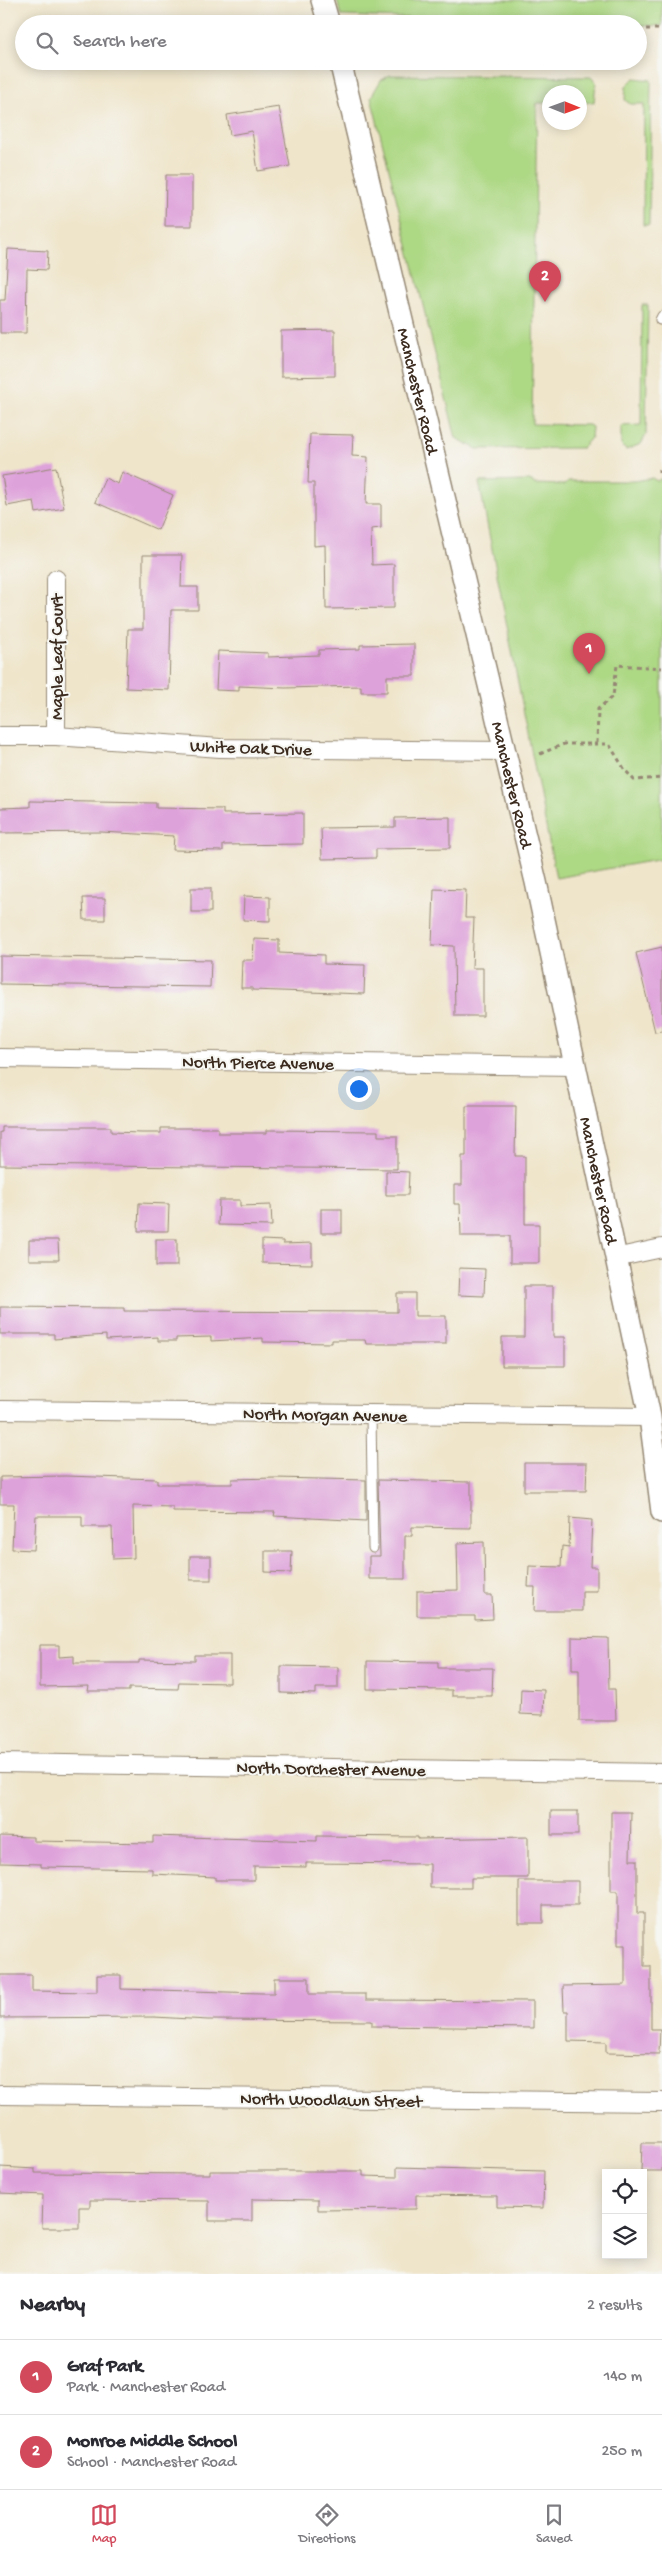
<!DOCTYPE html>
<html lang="en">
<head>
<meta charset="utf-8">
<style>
  :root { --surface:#fff; --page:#f2f2f3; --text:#2b2b33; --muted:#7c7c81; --line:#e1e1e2; --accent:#d1495b }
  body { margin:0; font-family:"Gochi Hand",sans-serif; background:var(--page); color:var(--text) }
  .controls { position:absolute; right:15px; bottom:15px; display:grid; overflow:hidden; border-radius:0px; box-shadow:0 2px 12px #0003 }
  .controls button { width:45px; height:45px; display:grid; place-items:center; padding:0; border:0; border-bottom:1px solid var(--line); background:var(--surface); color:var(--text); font:25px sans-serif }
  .compass { position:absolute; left:542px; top:85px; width:45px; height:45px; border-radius:50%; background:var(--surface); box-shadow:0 2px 12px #0003; rotate:91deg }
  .you { position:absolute; left:358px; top:1088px; width:18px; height:18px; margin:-12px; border:4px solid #fff; border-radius:50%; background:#1a73e8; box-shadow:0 0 0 8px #1a73e833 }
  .badge { display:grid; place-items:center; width:32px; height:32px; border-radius:50%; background:var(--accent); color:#fff; font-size:16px; font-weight:700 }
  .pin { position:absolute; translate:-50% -41px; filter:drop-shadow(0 1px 2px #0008) }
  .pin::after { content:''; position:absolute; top:26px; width:18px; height:15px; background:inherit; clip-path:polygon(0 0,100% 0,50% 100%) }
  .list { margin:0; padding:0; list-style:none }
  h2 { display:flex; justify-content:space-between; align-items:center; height:65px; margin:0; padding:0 20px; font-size:21px }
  h2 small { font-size:16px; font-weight:400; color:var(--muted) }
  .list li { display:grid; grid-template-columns:32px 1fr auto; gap:15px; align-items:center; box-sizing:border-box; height:75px; padding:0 20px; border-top:1px solid var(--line) }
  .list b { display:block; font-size:19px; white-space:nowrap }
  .list p { margin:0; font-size:16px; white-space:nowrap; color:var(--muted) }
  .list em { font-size:16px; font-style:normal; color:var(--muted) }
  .icon { flex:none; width:28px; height:28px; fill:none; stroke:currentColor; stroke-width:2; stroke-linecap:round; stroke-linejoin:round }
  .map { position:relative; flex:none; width:662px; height:2274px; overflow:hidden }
  .search { position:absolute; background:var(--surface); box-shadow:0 2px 12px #0003; left:15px; right:15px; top:15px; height:55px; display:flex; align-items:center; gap:12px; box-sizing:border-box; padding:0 18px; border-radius:28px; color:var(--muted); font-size:19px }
  .sheet { height:215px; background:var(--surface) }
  nav { display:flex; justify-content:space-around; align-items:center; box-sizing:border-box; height:70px; border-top:1px solid var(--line); background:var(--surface); font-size:14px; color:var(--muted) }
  nav a { display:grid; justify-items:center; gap:2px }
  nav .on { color:var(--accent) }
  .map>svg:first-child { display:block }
  .green { fill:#add884; stroke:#748151 }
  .building { fill:#dea2da }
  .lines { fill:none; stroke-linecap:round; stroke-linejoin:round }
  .service-casing { stroke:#958874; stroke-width:11 }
  .minor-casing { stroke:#958874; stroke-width:20 }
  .tertiary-casing { stroke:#958874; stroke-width:24 }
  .path { stroke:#958874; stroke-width:3; stroke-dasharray:4 4; stroke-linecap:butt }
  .service { stroke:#fff; stroke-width:9 }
  .minor { stroke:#fff; stroke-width:18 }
  .tertiary { stroke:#fff; stroke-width:21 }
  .labels { text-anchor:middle; stroke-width:4; stroke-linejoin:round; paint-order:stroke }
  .street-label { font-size:18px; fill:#3b2a1e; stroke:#f6f6f2 }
</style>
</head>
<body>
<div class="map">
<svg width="662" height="2274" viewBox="0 0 662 2274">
  <rect width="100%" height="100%" fill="#f6f6f2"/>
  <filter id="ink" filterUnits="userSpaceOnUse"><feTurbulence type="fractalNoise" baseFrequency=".02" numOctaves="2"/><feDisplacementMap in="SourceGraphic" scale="10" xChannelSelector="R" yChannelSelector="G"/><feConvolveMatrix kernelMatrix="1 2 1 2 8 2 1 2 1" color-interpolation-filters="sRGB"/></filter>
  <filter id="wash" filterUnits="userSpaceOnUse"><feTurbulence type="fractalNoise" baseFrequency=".0096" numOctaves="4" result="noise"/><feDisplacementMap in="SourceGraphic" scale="20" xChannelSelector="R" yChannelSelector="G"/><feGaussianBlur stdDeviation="1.12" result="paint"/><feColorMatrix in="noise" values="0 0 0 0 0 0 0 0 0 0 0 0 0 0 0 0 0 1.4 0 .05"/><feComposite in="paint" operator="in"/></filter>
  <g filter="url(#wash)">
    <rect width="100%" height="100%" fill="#efe5cb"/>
    <g class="green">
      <polygon points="337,0 662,0 662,26 341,16"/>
      <polygon points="390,75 591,77 596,82 594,102 580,103 580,92 550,92 549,103 537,103 532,424 589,425 592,427 591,438 582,448 477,449 456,438 371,97 381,80"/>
      <polygon points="634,78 651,80 649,225 643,225 644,104 630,104 625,100 626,86"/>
      <polygon points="642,305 648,305 646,435 641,444 626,450 621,445 621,426 641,425"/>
      <polygon points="652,478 657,481 662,478 662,859 556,878 479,482 532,481 534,484 565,485 568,481 634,481"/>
    </g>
    <g id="blocks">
      <g class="building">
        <polygon points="279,107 290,166 258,171 252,131 230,135 227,115"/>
        <polygon points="166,175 192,175 192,226 165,226"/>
        <polygon points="8,249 48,251 47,270 27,269 26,333 0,333 0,300 5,300"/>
        <polygon points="335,330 335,376 281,377 281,331"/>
        <polygon points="310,434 353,435 352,456 368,457 366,504 381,504 381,528 371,529 372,565 394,564 394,608 326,609 325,545 314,546 314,483 308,483"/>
        <polygon points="56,467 64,508 36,513 34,501 7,506 2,476"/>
        <polygon points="122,472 173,495 158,530 95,502 105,478 118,484"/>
        <polygon points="143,555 182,555 181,587 198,587 198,610 171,610 169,690 126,688 128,629 143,629"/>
        <polygon points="414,644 414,676 387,676 387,692 361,692 361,686 285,688 239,686 239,691 216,690 218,651 268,653 268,657 319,655 319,650 360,649 360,645"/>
        <polygon points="30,801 156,803 156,808 223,809 223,814 303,813 303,844 223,845 223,851 173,850 174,836 101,832 0,833 0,808 30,807"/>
        <polygon points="450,817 450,848 376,849 376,858 322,859 321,828 395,827 395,818"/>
        <rect x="191" y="888" width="20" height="24"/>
        <polygon points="434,889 466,890 465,918 474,918 472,968 483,968 483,1016 455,1016 454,946 432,945"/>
        <polygon points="244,896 270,897 270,921 243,920"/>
        <polygon points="83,898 105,898 105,920 84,920"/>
        <polygon points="254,939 279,940 279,953 324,955 324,964 365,965 364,994 252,990 252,988 241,988 242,960 253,960"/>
        <polygon points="662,947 662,1031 655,1032 636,953"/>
        <polygon points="0,956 211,960 210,987 0,984"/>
        <polygon points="466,1106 516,1106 515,1156 525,1156 525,1224 539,1224 539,1263 510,1263 510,1236 461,1236 460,1204 454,1204 454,1185 462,1185 462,1156 466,1156"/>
        <polygon points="2,1127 111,1127 111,1132 142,1133 161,1133 161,1128 218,1128 218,1133 267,1133 267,1130 378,1131 378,1136 397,1136 397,1169 0,1165 0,1132 2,1132"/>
        <polygon points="386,1171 409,1172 408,1195 386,1195"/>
        <polygon points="219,1200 240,1200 240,1206 271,1205 272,1226 218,1225"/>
        <polygon points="139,1203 169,1204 168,1231 138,1231"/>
        <rect x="321" y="1209" width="21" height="24"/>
        <rect x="156" y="1239" width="21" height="27"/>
        <polygon points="29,1240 58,1240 59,1260 29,1260"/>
        <polygon points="262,1240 283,1241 283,1244 312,1243 312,1264 262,1263"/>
        <polygon points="459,1268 485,1269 484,1296 458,1295"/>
        <polygon points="524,1286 553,1286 553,1337 565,1337 565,1366 502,1366 502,1337 524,1337"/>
        <polygon points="397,1293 415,1293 415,1316 446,1316 446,1344 366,1344 365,1340 332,1340 332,1343 263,1342 263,1338 211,1341 211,1337 176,1338 176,1341 158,1341 158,1337 106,1340 106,1335 54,1339 54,1334 0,1334 0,1307 124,1308 124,1311 397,1312"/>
        <polygon points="524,1463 587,1463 586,1491 524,1491"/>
        <polygon points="66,1476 157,1479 157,1484 232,1484 232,1479 275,1478 366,1480 366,1521 274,1516 275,1512 173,1511 173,1507 133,1506 134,1558 113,1559 112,1527 82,1527 82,1516 36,1516 34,1550 12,1549 14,1504 0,1504 0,1477"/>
        <polygon points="378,1480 471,1482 471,1528 412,1527 412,1536 405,1536 405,1579 369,1579 369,1556 380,1556"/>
        <polygon points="570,1518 592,1520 590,1567 597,1567 597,1591 582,1591 582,1611 534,1611 535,1587 528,1587 529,1566 561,1567 562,1546 569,1547"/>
        <polygon points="484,1542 485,1595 492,1595 493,1619 475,1620 475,1616 417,1616 417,1591 458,1590 457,1543"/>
        <polygon points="265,1551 292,1551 291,1573 265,1572"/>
        <rect x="190" y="1556" width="21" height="24"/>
        <polygon points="572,1637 608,1638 609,1689 615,1689 616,1721 579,1721 579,1670 572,1670"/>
        <polygon points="40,1645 59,1645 59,1657 74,1656 74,1663 139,1663 139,1660 195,1661 195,1655 230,1655 230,1683 179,1682 178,1689 129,1688 129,1691 88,1691 89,1686 40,1687"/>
        <polygon points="367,1661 438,1662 438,1668 493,1668 492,1696 452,1696 452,1690 367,1689"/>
        <polygon points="281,1666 338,1667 338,1688 316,1688 316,1694 281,1693"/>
        <polygon points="521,1689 544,1690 543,1715 520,1714"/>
        <rect x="551" y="1811" width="27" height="24"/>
        <polygon points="611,1812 631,1812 630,1860 637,1860 637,1913 644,1913 644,1966 651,1966 651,2029 660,2029 659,2054 606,2053 606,2042 568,2041 568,2011 564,2011 563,1986 625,1985 625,1945 618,1945 618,1891 611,1891"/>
        <polygon points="0,1836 33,1837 33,1841 153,1843 153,1836 317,1841 317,1836 418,1837 418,1839 528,1837 528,1878 471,1878 471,1888 430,1888 430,1864 306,1863 306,1867 254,1866 254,1880 215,1880 215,1877 152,1874 152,1869 41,1867 41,1864 0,1863"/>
        <polygon points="519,1881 578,1881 578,1905 543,1905 543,1923 519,1923"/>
        <polygon points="0,1975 32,1975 32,1991 97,1992 97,1975 121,1975 121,1989 262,1993 274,1993 274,1978 309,1978 309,1994 366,1994 366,2000 533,2001 533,2028 372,2026 372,2021 208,2020 154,2017 0,2018"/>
        <polygon points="642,2143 662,2143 662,2171 641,2171"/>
        <polygon points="0,2167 35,2169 35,2173 210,2174 210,2171 363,2171 363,2176 397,2177 397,2167 544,2171 543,2208 497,2207 497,2196 416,2195 416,2209 318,2210 318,2200 252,2199 252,2221 209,2221 209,2201 90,2200 90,2207 79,2207 79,2228 42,2228 43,2195 0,2193"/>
      </g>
    </g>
  </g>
  <g filter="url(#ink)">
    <use href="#blocks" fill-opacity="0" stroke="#958874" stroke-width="1"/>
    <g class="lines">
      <defs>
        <g id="service">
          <polyline points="660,320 662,316"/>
          <polyline points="371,1414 373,1548"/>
        </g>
        <g id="minor">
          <polyline points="56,579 56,736"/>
          <polyline points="0,736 56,736 220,748 503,751"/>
          <polyline points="0,1058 576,1066"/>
          <polyline points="615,1258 662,1248"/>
          <polyline points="0,1410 650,1417"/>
          <polyline points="0,1763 662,1773"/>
          <polyline points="0,2095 662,2102"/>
        </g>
        <g id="tertiary">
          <polyline points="322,0 329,24"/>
          <path id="s1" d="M 340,61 L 536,882 L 650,1417 L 662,1512"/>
        </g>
      </defs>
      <use href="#service" class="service-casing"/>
      <use href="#minor" class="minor-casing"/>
      <use href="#tertiary" class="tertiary-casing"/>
      <g class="path">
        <polyline points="638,29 662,29"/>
        <polyline points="658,470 662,473"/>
        <polyline points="597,743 598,709 613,696 617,665 662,668"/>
        <polyline points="540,754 564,744 609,744 625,770 634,780 662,778"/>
      </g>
      <use href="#service" class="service"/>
      <use href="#minor" class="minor"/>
      <use href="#tertiary" class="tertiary"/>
    </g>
  </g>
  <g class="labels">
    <g class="street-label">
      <text dy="6" stroke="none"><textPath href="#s1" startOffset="339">Manchester Road</textPath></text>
      <text transform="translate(56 657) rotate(-90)" y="6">Maple Leaf Court</text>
      <text transform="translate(251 747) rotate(2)" y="6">White Oak Drive</text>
      <text dy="6" stroke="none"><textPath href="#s1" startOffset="744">Manchester Road</textPath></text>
      <text transform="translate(258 1062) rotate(1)" y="6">North Pierce Avenue</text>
      <text dy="6" stroke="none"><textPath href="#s1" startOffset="1149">Manchester Road</textPath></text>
      <text transform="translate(325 1414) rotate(1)" y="6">North Morgan Avenue</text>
      <text transform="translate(331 1768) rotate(1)" y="6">North Dorchester Avenue</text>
      <text transform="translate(331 2099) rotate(1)" y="6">North Woodlawn Street</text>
    </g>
  </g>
</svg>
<div class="controls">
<button><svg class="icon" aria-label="locate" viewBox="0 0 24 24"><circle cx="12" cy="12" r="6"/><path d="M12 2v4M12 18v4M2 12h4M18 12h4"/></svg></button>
<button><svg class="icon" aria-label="layers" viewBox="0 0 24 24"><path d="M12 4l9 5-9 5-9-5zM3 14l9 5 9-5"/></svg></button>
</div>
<svg class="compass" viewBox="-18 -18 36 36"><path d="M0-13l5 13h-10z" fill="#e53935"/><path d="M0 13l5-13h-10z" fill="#7c7c81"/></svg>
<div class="you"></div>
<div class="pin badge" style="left:589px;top:674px">1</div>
<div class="pin badge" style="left:545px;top:302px">2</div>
<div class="search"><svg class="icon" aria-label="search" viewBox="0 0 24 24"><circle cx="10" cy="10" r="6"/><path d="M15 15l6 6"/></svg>Search here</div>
</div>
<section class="sheet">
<h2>Nearby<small>2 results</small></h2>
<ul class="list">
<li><span class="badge">1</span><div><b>Graf Park</b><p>Park · Manchester Road</p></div><em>140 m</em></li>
<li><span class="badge">2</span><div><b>Monroe Middle School</b><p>School · Manchester Road</p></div><em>250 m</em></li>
</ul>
</section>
<nav>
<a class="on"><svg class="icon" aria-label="map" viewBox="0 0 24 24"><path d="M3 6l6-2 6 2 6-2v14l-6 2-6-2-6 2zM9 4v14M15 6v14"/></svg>Map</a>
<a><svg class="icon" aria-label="directions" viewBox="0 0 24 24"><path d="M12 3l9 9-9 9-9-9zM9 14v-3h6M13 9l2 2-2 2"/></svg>Directions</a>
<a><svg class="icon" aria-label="saved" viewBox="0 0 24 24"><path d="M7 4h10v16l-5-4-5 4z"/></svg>Saved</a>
</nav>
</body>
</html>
